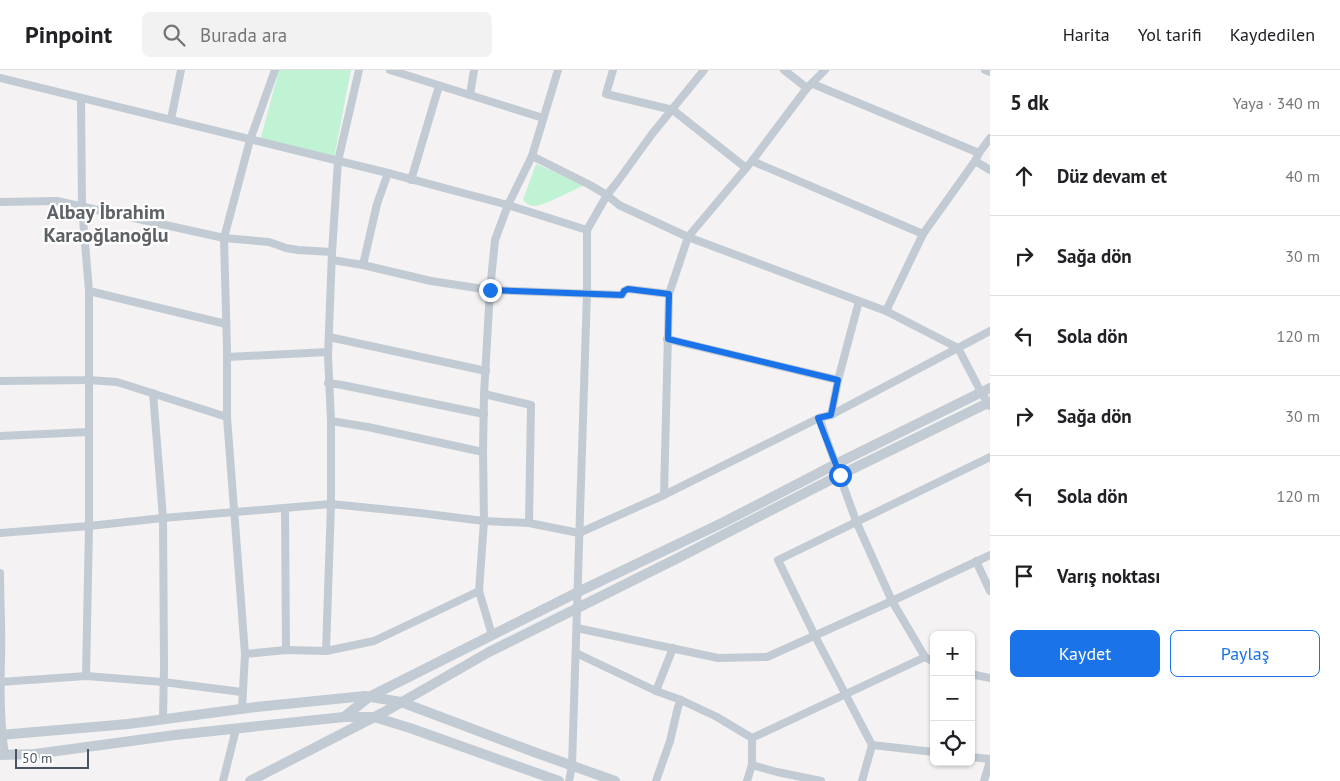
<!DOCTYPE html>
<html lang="tr">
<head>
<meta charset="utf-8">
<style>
  :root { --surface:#fff; --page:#f2f2f2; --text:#202124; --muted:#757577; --line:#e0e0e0; --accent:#1a73e8 }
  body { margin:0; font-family:"PT Sans",sans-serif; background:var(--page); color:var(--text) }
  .controls { position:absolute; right:15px; bottom:15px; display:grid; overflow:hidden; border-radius:8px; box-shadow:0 1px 4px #0004 }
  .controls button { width:45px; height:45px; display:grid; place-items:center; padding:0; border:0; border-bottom:1px solid var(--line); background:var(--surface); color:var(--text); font:25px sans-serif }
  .scale { position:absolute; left:15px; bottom:12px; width:74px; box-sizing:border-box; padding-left:5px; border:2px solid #485460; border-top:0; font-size:14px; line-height:18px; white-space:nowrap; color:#485460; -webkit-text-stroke:4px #fff; paint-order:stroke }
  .stop { position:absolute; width:15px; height:15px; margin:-11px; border:4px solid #1a73e8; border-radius:50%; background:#fff }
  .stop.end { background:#1a73e8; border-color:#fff; box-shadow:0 1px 5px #0008 }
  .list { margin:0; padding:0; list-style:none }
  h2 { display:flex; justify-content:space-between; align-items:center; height:65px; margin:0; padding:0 20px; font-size:21px }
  h2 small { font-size:16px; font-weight:400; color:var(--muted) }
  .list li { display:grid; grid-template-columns:32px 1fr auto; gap:15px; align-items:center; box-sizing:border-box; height:80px; padding:0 20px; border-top:1px solid var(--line) }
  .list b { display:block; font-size:19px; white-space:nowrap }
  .list em { font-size:16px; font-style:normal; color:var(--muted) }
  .actions { display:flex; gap:10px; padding:15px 20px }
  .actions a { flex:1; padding:11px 0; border:1px solid var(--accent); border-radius:8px; text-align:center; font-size:18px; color:var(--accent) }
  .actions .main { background:var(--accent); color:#fff }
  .icon { flex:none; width:28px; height:28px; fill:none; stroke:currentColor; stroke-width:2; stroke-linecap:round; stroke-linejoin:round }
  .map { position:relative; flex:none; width:990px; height:711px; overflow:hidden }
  header { display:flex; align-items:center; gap:30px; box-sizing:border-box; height:70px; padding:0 25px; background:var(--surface); border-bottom:1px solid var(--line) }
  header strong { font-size:24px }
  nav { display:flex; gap:28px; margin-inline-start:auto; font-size:18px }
  .search { width:350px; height:45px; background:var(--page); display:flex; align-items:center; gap:12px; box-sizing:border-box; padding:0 18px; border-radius:8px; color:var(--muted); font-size:19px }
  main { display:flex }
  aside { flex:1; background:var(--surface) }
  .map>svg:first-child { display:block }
  .green { fill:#c0f2d4 }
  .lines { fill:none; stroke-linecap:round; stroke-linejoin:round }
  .minor { stroke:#c2cbd3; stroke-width:8 }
  .tertiary { stroke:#c2cbd3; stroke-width:10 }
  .route { stroke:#1a73e8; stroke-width:6 }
  .labels { text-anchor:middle; stroke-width:4.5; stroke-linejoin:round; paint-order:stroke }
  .district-label { font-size:20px; font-weight:bold; fill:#5e6267; stroke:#fff }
</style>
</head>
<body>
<header>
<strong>Pinpoint</strong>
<div class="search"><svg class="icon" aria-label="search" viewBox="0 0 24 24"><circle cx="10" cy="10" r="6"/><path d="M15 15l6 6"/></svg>Burada ara</div>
<nav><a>Harita</a><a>Yol tarifi</a><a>Kaydedilen</a></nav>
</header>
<main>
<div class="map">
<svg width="990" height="711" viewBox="0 0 990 711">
  <rect width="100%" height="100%" fill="#f4f2f2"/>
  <g class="green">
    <polygon points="279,0 351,0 333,93 259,75"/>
    <path d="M 536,94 L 585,115 C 573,120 544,136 533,136 C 528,135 526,133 523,130 Z"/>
  </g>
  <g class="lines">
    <g class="minor">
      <polyline points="390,0 543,48"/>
      <polyline points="613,0 606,24 673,40 746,98"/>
      <polyline points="784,0 807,18"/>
      <polyline points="985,0 990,2"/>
      <polyline points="0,8 388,103 508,135 587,160"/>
      <polyline points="813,14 979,83"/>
      <polyline points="470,25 474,0"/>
      <polyline points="171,49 181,0"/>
      <polyline points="532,86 590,115 607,125 619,135 688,167 886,241 958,278 981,322 990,336"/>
      <polyline points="752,91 923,164"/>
      <polyline points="975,91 990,100"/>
      <polyline points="411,110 439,16"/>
      <polyline points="0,132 57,131 224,168 269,172 286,178 298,180 332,182"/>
      <polyline points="332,190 363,195 431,211 490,220 622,225 624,221 628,219 669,224"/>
      <polyline points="363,195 377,134 388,103"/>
      <polyline points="89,221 226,254"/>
      <polyline points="886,241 923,164 975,91 979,83 990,68"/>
      <polyline points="329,267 486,301"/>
      <polyline points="667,269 838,310"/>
      <polyline points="227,287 328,282"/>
      <polyline points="0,311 89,310 89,221 82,137 81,28"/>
      <polyline points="328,313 342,315 484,344"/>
      <polyline points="153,323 163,448 164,596 163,649"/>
      <polyline points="484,324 531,335 529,453"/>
      <polyline points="831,345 838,310 859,231"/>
      <polyline points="819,348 856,451 892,531 925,587 934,592"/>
      <polyline points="331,351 368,357 483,382"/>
      <polyline points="0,366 88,362"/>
      <polyline points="664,425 669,224 688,167 752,91 807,18 825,0"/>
      <polyline points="285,438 286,580"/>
      <polyline points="0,463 89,456 163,448 331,434 420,443 484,451 529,453 579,463 664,425 819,348 831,345 990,261"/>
      <polyline points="976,491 990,521"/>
      <path d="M 0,503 C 0,531 2,560 1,588 C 0,621 0,653 5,685"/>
      <polyline points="577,558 718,588 767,587 892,531 990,485"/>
      <polyline points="492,565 479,521 484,451 483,382 484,324 490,220 495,170 508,135 532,86 558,0"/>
      <polyline points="326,581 331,434 331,351 328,286 332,182 338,91 359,0"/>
      <polyline points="576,583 656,621 681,630 717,647 752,668 925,587"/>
      <polyline points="245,584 286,580 326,581 374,571 479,521"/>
      <polyline points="971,604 990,608"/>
      <polyline points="86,606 89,456 89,310 117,312 227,347"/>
      <polyline points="0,612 86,606 163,612 242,622"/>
      <polyline points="656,621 673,578"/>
      <polyline points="242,639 245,584 227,347 227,279 224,168 250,70 275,0"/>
      <polyline points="934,682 872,675 815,566 778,490 990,387"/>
      <polyline points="971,687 990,689"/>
      <polyline points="752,695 777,702 821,711"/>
      <polyline points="223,711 236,659"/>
      <polyline points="569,711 572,696 587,222 587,160 607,125 618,111 652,64 704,0"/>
      <polyline points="656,711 670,671 678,637 681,630"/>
      <polyline points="747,711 752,695 752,668"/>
      <polyline points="862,711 872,675"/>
      <polyline points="984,711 990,691"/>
    </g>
    <g class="tertiary">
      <polyline points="344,647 369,627 578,522 724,452 836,394 990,318"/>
      <polyline points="0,665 128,654 256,637 365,626 401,632 534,682 615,711"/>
      <polyline points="0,685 35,684 175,665 344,647 374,647 410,658 559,711"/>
      <polyline points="250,711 388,640 489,582 680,487 840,405 990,332"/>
    </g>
  </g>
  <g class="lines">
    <polyline class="route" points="490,220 622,225 624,221 628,219 669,224 668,269 838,310 831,345 818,348 840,405"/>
  </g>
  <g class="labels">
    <g class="district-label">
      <text x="106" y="149">Albay İbrahim<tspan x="106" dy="23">Karaoğlanoğlu</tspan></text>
    </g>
  </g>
</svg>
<div class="controls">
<button>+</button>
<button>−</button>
<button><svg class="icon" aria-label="locate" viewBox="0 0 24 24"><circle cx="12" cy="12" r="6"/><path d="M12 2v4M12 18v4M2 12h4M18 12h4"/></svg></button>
</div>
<div class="scale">50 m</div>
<div class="stop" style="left:840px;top:405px"></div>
<div class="stop end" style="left:490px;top:220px"></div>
</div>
<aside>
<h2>5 dk<small>Yaya · 340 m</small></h2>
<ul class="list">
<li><svg class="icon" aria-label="ahead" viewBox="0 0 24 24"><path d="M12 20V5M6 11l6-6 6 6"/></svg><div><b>Düz devam et</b></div><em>40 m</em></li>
<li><svg class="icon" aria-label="right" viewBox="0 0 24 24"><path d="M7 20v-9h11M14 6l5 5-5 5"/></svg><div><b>Sağa dön</b></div><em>30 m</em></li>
<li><svg class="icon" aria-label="left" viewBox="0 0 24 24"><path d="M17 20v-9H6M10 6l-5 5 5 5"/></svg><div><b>Sola dön</b></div><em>120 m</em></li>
<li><svg class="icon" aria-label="right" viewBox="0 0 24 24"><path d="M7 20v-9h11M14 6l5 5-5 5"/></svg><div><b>Sağa dön</b></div><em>30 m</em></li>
<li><svg class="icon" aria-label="left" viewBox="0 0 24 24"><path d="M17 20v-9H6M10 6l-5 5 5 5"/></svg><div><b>Sola dön</b></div><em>120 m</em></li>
<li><svg class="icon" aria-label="arrive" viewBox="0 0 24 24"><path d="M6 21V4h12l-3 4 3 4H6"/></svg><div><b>Varış noktası</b></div></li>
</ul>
<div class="actions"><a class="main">Kaydet</a><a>Paylaş</a></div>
</aside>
</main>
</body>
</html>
